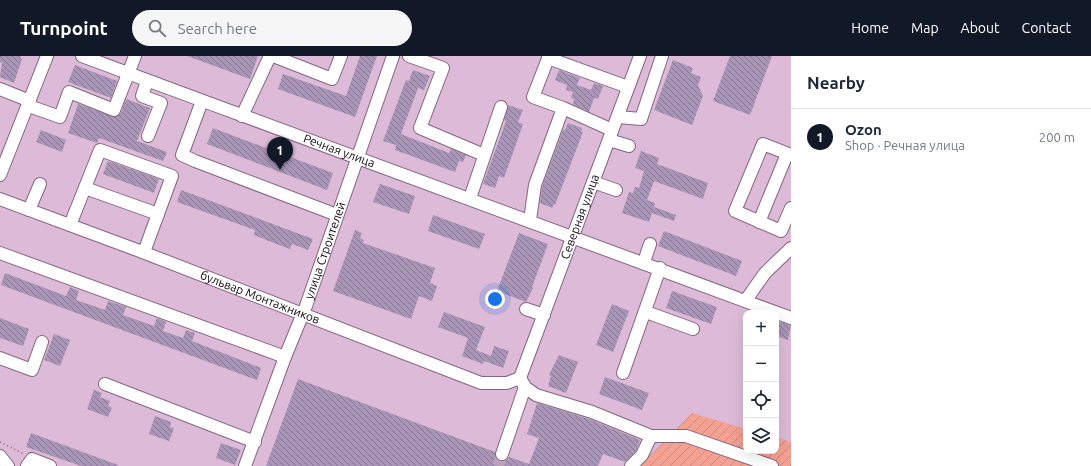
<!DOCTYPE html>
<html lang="en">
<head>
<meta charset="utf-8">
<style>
  :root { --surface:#fff; --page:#f6f6f7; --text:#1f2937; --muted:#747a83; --line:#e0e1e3; --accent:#111827 }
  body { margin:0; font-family:Ubuntu,sans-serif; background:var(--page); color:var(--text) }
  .controls { position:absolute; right:12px; bottom:12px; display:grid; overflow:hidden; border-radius:8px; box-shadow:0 4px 16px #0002 }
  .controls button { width:36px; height:36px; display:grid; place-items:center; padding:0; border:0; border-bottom:1px solid var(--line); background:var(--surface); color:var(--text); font:20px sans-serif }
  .you { position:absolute; left:495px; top:243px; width:14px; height:14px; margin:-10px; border:3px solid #fff; border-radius:50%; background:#1a73e8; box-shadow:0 0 0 6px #1a73e833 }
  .badge { display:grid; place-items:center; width:26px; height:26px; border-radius:50%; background:var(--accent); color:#fff; font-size:13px; font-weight:700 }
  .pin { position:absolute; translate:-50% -33px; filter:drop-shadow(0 1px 2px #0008) }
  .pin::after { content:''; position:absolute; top:21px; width:14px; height:12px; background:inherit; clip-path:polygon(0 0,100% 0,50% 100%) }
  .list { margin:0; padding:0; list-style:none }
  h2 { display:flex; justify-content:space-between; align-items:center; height:52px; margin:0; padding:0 16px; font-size:17px }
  h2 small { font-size:13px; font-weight:400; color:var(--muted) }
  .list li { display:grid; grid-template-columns:26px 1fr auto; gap:12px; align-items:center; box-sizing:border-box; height:56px; padding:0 16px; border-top:1px solid var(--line) }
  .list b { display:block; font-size:15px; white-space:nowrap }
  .list p { margin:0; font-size:13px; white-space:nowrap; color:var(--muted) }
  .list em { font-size:13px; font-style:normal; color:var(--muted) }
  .icon { flex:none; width:22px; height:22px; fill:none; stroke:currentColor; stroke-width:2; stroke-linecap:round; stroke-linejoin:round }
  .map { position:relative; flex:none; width:791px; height:410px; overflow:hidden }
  header { display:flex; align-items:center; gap:24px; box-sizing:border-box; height:56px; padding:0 20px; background:var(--accent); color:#fff }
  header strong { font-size:19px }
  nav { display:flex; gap:22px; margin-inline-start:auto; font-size:14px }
  .search { width:280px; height:36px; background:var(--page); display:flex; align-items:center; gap:10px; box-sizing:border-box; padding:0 14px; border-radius:22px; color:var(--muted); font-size:15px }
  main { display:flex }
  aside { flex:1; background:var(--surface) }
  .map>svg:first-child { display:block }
  .garden { fill:url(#garden-furrows) }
  .building { fill:url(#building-back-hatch) }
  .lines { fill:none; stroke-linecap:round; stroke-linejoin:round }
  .minor-tunnel { stroke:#bfa0ba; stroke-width:12; stroke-dasharray:12 6; stroke-linecap:butt }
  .minor-casing { stroke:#83657f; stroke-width:14 }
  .path { stroke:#846c81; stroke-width:1.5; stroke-dasharray:1 3; stroke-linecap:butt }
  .minor { stroke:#fff; stroke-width:12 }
  .labels { text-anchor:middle; stroke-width:3; stroke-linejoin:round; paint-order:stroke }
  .street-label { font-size:12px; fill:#130812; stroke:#f3e2f0 }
</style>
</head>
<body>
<header>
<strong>Turnpoint</strong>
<div class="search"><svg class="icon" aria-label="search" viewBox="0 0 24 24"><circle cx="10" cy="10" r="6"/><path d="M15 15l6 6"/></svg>Search here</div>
<nav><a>Home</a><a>Map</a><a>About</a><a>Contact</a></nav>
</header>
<main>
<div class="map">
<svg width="791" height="410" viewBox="0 0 791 410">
  <defs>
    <pattern id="garden-furrows" width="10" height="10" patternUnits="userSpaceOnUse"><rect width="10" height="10" fill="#f3a193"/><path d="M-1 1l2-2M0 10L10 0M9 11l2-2" fill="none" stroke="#cf897e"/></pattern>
    <pattern id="building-back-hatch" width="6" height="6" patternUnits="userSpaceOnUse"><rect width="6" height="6" fill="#a995b8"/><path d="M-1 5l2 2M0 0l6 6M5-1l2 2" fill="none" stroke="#887894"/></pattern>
  </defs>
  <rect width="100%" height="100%" fill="#ddbbd8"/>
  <polygon class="garden" points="692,357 746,373 746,395 776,395 776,381 791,386 791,410 640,410"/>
  <g class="building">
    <polygon points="0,0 21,0 20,2 22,3 14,27 0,21 2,7 0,6"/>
    <polygon points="187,0 258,0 250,23"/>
    <polygon points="360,0 377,0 355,61 278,33 283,18 346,40"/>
    <polygon points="730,0 772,0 750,59 713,45"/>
    <polygon points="673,4 693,12 691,17 701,21 698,29 703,40 692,69 654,54"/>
    <polygon points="75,9 117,25 111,42 68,26"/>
    <polygon points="413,14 430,20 424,34 418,32 401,78 449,97 451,93 466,99 463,106 459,105 455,116 395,94 396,89 383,85 406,24 409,25"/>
    <polygon points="559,14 580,22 577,29 591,34 594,27 603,30 598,43 594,42 589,56 573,48 574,43 571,42 573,36 566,34 567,29 555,24"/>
    <polygon points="126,43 150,52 137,85 167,96 163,105 99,82 97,87 68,77 78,48 115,61 121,57"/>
    <polygon points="508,49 523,54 518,66 523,68 504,122 499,120 495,132 483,128 506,65 504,64"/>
    <polygon points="568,67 582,72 581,76 583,76 555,149 554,148 552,152 540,147 542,131 563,74 565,74"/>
    <polygon points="213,72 333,117 327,134 207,88"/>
    <polygon points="41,74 66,84 62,96 36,86"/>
    <polygon points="641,95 659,102 657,108 708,127 703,143 654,125 647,144 655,147 654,151 676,159 674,165 652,157 649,166 622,157 629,136 633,137 635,131 639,132 644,115 635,112"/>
    <polygon points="108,105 159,123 154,137 103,118"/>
    <polygon points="380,128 415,140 409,158 373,146"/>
    <polygon points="181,134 313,183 308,194 292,188 290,193 269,185 254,179 255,174 177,146"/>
    <polygon points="433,159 485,178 479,193 428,175"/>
    <polygon points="355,174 362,177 360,182 364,184 363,187 435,212 430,227 437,230 432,245 419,240 411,263 333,235"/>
    <polygon points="664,175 742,205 736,220 658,190"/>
    <polygon points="519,177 548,188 532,231 533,232 526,246 497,235"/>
    <polygon points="5,217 66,240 70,231 79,235 76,244 105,254 108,245 126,251 123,259 154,270 157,262 166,266 163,275 183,282 186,274 195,277 192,285 261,312 257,324 1,229"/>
    <polygon points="672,235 717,251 711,268 666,252"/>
    <polygon points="612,248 629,255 613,296 596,289"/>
    <polygon points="444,256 485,271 476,294 491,300 494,290 509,295 503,312 484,305 483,308 462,300 468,282 438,271"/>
    <polygon points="0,262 29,273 23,290 0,282"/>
    <polygon points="777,265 791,269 788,284 777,280 778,275 776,274"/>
    <polygon points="54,278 70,284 60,310 44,304"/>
    <polygon points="559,299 578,306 566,337 548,330 551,320 549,319"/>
    <polygon points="605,321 649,337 642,354 599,338"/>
    <polygon points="298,323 495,396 496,403 500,405 507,404 509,401 529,408 539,382 527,378 537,347 589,363 640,384 636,395 625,406 603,398 598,410 266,410"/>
    <polygon points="94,334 102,337 100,341 110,345 108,350 112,352 108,361 87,353"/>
    <polygon points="155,360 171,366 170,371 174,372 169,385 149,378"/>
    <polygon points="31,377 118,409 118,410 81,410 26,391"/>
    <polygon points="221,387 241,394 235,409 216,402"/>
  </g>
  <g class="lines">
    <polyline class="minor-tunnel" points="498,410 502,398"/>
    <defs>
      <g id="minor">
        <path id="s1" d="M 82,0 C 318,88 555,173 791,262"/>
        <polyline points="273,0 332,23 341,0"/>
        <polyline points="409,0 443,12 420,72 484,99"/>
        <polyline points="549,0 533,41 563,52 612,74"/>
        <polyline points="548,2 628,31"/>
        <polyline points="147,25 142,40 161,47 148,80"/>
        <polyline points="0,33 30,45"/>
        <polyline points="202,45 182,99 195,105 337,159"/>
        <polyline points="29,50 60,61 69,36 114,54 135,0"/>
        <polyline points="242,60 270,0"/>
        <polyline points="618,61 641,63 662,0"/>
        <polyline points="609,84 629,90"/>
        <polyline points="791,99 763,88 735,155 781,175 791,152"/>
        <polyline points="0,119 47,0"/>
        <polyline points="593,126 616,134"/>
        <polyline points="85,132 158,158"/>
        <polyline points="470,142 501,51"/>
        <path id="s2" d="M 0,143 L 137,194 L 481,327 L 507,327 L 520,322"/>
        <polyline points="29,154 40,128"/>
        <polyline points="530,164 535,129 563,52"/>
        <polyline points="759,166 787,98"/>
        <polyline points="70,169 100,94 172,120 144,196"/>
        <polyline points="0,197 285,301"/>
        <polyline points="644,206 650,188"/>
        <polyline points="746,244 765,217 791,192"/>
        <polyline points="526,253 544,259"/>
        <polyline points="646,256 693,273"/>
        <polyline points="0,302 32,314 42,286"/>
        <polyline points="623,317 660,212"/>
        <path id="s3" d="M 520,322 L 640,0"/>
        <polyline points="520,322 525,331 536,339 592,356 651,380 686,380 772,410"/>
        <polyline points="105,328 255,386"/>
        <polyline points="502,398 525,331"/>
        <polyline points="0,400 8,410"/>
        <polyline points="27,410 32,403 50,410"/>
        <path id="s4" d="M 245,410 L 285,301 L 306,250 L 393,0"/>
        <polyline points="631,410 642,399 651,380"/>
      </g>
    </defs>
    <use href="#minor" class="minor-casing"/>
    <polyline class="path" points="0,386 24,398"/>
    <use href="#minor" class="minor"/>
  </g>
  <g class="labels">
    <g class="street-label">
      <text dy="4" stroke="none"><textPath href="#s1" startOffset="274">Речная улица</textPath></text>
      <text dy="4" stroke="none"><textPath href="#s3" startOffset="172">Северная улица</textPath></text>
      <text dy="4" stroke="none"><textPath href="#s4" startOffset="230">улица Строителей</textPath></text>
      <text dy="4" stroke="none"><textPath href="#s2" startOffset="278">бульвар Монтажников</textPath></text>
    </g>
  </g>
</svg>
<div class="controls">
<button>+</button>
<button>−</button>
<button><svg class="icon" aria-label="locate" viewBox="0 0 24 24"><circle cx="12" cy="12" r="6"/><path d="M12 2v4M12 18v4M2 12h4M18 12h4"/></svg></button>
<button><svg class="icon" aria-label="layers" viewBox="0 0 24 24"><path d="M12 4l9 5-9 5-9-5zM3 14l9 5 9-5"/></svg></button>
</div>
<div class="you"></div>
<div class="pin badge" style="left:280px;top:114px">1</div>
</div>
<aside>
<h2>Nearby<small></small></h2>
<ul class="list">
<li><span class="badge">1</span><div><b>Ozon</b><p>Shop · Речная улица</p></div><em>200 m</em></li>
</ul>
</aside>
</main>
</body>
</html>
